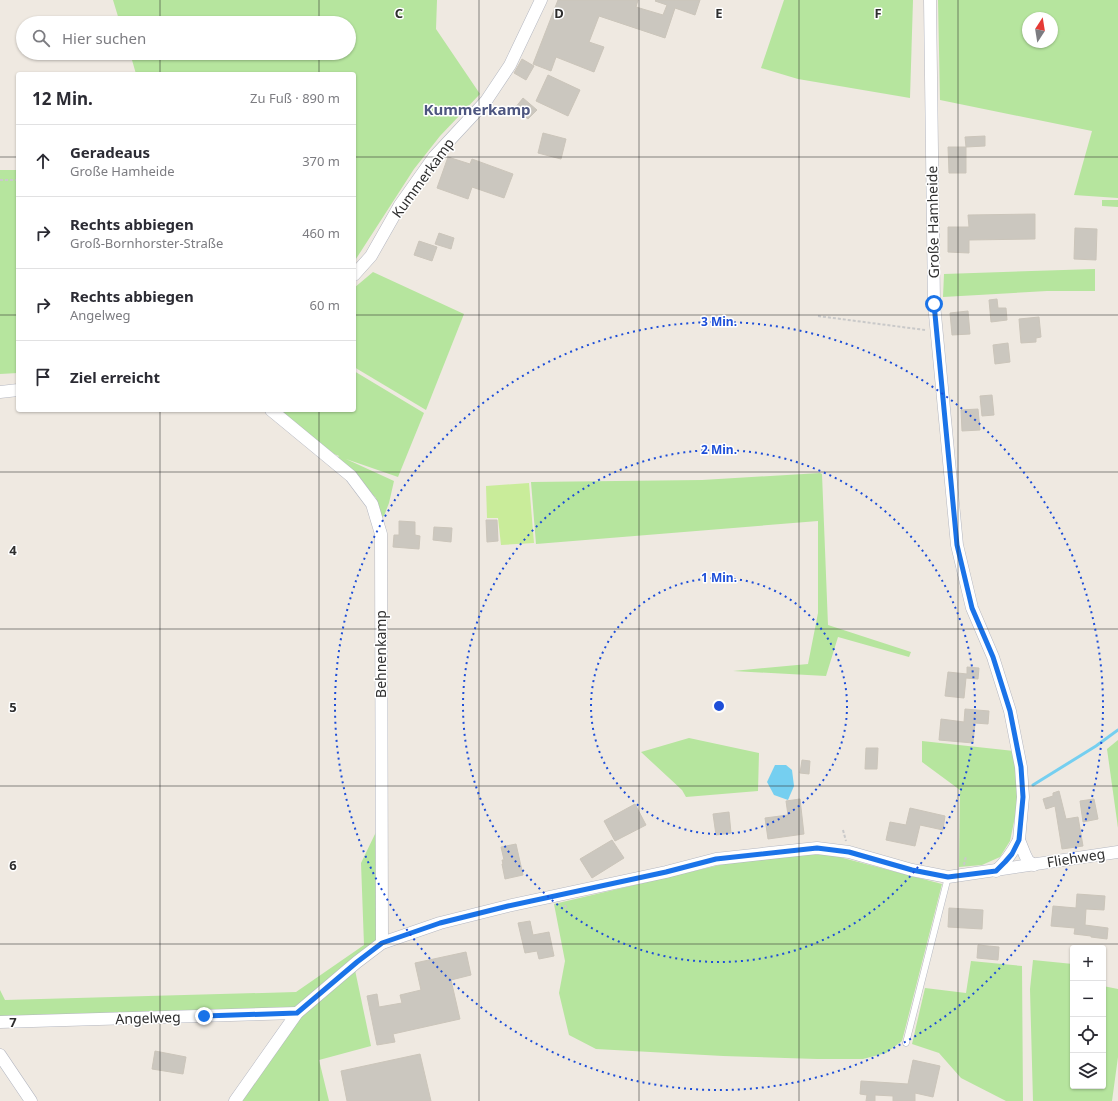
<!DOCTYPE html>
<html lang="de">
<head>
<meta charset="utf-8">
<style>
  :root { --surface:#fff; --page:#f7f7f7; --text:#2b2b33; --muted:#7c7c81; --line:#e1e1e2 }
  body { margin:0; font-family:"Noto Sans",sans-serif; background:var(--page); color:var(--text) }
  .controls { position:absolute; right:12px; bottom:12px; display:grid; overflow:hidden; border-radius:4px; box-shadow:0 1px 3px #0004 }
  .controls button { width:36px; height:36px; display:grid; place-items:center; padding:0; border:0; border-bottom:1px solid var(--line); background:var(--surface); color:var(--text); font:20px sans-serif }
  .compass { position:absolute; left:1022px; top:12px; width:36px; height:36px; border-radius:50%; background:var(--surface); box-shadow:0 1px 3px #0004; rotate:12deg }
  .stop { position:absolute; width:12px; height:12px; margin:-9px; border:3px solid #1a73e8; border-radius:50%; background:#fff }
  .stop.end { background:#1a73e8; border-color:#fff; box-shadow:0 1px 4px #0008 }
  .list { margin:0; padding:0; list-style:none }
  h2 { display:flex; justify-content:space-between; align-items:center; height:52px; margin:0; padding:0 16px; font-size:17px }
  h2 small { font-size:13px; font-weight:400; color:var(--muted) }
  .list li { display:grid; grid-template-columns:26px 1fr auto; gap:12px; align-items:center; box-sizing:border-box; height:72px; padding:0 16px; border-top:1px solid var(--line) }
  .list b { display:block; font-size:15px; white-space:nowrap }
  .list p { margin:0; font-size:13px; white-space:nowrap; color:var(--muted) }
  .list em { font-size:13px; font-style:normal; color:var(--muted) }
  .icon { flex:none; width:22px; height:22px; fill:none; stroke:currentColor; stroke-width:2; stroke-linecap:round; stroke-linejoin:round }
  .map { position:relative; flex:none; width:1118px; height:1101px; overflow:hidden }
  .search { position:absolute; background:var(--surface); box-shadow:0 1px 3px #0004; left:16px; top:16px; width:340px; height:44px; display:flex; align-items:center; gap:10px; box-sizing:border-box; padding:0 14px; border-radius:22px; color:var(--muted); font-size:15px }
  .panel { position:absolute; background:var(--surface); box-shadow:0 1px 3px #0004; left:16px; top:72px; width:340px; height:340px; border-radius:4px }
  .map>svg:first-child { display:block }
  .green { fill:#b6e59e; fill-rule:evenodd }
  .pitch { fill:#c9ec9a }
  .water { fill:#75cff0 }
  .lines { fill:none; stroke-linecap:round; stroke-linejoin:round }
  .stream { stroke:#75cff0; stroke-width:3 }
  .building { fill:#cbc7bf; stroke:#cbc5ba }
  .lane-casing { stroke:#b4b7c1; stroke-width:7 }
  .street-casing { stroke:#b4b7c1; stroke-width:13 }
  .path { stroke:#c9c9c9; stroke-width:2; stroke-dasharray:3 2; stroke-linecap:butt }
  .lane { stroke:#fff; stroke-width:6 }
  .street { stroke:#fff; stroke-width:12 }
  .route { stroke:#1a73e8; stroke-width:5 }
  .grid { fill:none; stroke:#2e2e2e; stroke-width:1; stroke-opacity:0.55 }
  .ring { fill:none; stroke:#1d4ed8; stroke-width:2; stroke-dasharray:2 4 }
  .labels { text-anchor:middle; stroke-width:3; stroke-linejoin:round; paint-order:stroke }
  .street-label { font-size:14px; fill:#2e2e2e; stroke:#fff }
  .neighbourhood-label { font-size:15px; font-weight:bold; fill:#4d5680; stroke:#fff }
  .grid-label { font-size:13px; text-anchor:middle; font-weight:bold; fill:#2e2e2e; stroke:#fff; stroke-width:3; stroke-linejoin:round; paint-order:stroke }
  .centre { fill:#1d4ed8; stroke:#fff; stroke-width:2 }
  .ring-label { font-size:12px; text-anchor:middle; font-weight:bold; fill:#1d4ed8; stroke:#fff; stroke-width:3; stroke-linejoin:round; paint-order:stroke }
</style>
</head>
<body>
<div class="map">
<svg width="1118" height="1101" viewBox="0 0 1118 1101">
  <rect width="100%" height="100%" fill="#efe9e1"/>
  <g class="green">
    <polygon points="113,0 437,0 436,29 480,94 440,136 414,169 354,262 354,74 136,74 130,53 349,53 349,23 120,23"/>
    <polygon points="784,0 913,0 910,98 798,79 761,68"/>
    <path d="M 938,0 L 1118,0 L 1118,198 L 1074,195 L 1092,131 L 940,100 ZM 1028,18 L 1052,18 L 1052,42 L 1028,42 Z"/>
    <polygon points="0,170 18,170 18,373 0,374"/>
    <polygon points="1102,200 1118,200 1118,207 1102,206"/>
    <polygon points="1095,269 1095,291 1047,291 943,297 944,274"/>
    <polygon points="373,272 464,314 426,410 354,367 354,288"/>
    <polygon points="354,371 424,413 398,477 346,459 394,481 389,503 384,516 380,518 376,498 354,475 335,460 339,456 334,454 279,410 354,410"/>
    <polygon points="820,473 822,474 828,625 911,652 909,657 838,637 826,676 733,671 808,664 818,613 818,521 536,544 531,482 702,480"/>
    <polygon points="689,738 759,753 758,791 686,797 682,790 641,752"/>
    <polygon points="1118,740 1118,828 1107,749"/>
    <polygon points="922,741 1014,751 1020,793 1010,841 1000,857 982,865 959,867 960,790 922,762"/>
    <polygon points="376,832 380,941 297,1009 0,1019 0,990 5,1000 296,992 364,945 361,863"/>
    <polygon points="824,853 942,884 902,1041 886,1053 863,1059 817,1059 723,1056 596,1049 569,1035 559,993 565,961 554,904 724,864"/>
    <polygon points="1033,960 1073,964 1073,1086 1103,1086 1103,986 1118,989 1118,1057 1112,1101 1033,1101 1030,989"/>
    <polygon points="971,961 1022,966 1023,1101 1006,1101 961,1078 939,1053 912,1044 925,988 966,993"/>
    <polygon points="355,970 371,1046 319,1060 329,1101 241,1101 301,1014"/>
  </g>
  <polygon class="pitch" points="529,483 534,543 501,545 498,518 487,518 486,486"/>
  <polygon class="water" points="775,765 786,765 792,770 794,786 788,800 774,795 767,782"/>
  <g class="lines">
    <polyline class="stream" points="1033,785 1096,746 1118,730"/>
  </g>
  <g class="building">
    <polygon points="558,0 638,0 636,7 663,15 667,5 655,1 656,0 700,0 695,15 675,8 665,38 599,16 589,42 604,47 594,72 556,57 551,71 533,64"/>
    <polygon points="522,59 534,66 526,80 514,73"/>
    <polygon points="548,75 580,90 568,116 536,101"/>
    <polygon points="523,98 537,110 528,119 515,108"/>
    <polygon points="543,133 566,139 561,159 538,153"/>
    <polygon points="985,136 985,146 966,147 965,137"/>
    <polygon points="948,147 966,147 966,173 949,173"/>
    <polygon points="448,157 470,164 472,159 513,174 504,198 472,187 468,199 437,188"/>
    <polygon points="1035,214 1035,239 969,240 969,253 948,252 948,227 969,227 968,215"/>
    <polygon points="1075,228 1097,229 1096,260 1074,259"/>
    <polygon points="439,233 454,238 451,249 435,244"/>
    <polygon points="419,241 437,247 432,261 414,255"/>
    <polygon points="997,299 998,308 1006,308 1007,320 991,322 989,300"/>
    <polygon points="968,311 970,334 952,335 950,313"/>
    <polygon points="1039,317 1041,337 1036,338 1036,342 1021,343 1019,319"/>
    <polygon points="1008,343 1010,362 995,364 993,345"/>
    <polygon points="992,395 994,415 982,416 980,396"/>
    <polygon points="978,409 980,430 962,431 961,410"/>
    <polygon points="486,520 497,520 498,541 487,542"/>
    <polygon points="399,521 415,522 415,535 420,536 419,549 393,547 394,535 399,535"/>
    <polygon points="434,527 452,528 451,542 433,540"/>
    <polygon points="967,667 979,668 978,679 966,678 964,698 945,696 948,672 967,674"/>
    <polygon points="965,709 989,711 988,724 975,723 973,743 939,740 941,719 964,722"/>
    <polygon points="866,748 878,748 877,769 865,769"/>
    <polygon points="802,760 810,761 809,774 800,773"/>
    <polygon points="1059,791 1066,819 1078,817 1083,846 1062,849 1055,806 1046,809 1043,799 1053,796 1053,793"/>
    <polygon points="800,799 804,834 768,839 765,818 788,815 786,801"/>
    <polygon points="1094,799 1098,819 1083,822 1080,801"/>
    <polygon points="635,804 646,825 615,841 604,821"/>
    <polygon points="910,808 945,816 943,830 920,825 915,846 886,840 890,822 906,825"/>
    <polygon points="729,812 731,833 716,835 713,814"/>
    <polygon points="612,840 624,858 592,878 580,859"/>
    <polygon points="516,844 523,875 505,879 502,864 503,864 502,860 504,860 501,847"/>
    <polygon points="1077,894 1105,896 1104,910 1086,909 1085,925 1108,928 1107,939 1091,937 1091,936 1074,934 1075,928 1051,926 1053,906 1076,908"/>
    <polygon points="949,908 983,910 982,929 948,927"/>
    <polygon points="530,921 533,935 549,932 554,956 539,959 537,951 525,953 518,923"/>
    <polygon points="978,945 999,947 998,960 977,958"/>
    <polygon points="466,952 471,975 451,980 460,1019 393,1034 395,1042 377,1045 367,996 377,994 379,1007 402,1003 400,995 421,990 415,963"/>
    <polygon points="155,1051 186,1057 183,1074 152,1069"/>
    <polygon points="420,1054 431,1101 347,1101 341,1071"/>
    <polygon points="913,1060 940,1066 933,1097 915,1093 915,1101 893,1101 893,1096 875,1095 875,1101 866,1101 867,1095 860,1094 861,1081 908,1084"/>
  </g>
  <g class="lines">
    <defs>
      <polyline id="lane" points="906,1043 948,877"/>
      <g id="street">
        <polyline points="930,0 934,304 957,545 972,608 993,657 1010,711 1021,767 1023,797 1019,840 1025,855 1028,861 1034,865"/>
        <polyline points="354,275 371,256 400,205 434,157 486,101 510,65 541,0"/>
        <polyline points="0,392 18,390"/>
        <polyline points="271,410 351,476 372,504 381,534 382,943"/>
        <path d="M 996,871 C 1006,862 1012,853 1019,840"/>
        <polyline points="0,1022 297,1013"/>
        <polyline points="0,1055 31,1101"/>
        <polyline points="235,1101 297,1013 357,962 382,943 440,923 508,906 666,872 716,859 779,852 817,848 849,852 912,870 948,877 1118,852"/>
      </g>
    </defs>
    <use href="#lane" class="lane-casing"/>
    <use href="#street" class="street-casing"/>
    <g class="path">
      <polyline points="0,180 18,180"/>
      <polyline points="818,316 925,330"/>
      <polyline points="843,830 846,841"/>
      <polyline points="964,865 966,856"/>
      <polyline points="565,905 567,910"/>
    </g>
    <use href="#lane" class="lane"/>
    <use href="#street" class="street"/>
  </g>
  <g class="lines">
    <polyline class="route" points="204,1016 297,1013 357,962 382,943 440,923 508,906 666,872 716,859 817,848 849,852 912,870 948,877 996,871 1005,862 1012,854 1019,840 1023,797 1021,767 1010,711 993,657 972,608 957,545 934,304"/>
  </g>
  <path class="grid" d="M 160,0 L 160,23M 319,0 L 319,23M 479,0 L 479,1101M 639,0 L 639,1101M 799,0 L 799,1101M 958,0 L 958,1101M 160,53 L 160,74M 319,53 L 319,74M 0,157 L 18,157M 354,157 L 1118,157M 0,315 L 18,315M 354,315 L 1118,315M 160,410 L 160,1101M 319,410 L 319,1101M 0,472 L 1118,472M 0,629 L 1118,629M 0,786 L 1118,786M 0,944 L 1118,944"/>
  <g class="ring">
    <circle cx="719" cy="706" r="128"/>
    <circle cx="719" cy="706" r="256"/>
    <circle cx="719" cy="706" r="384"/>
  </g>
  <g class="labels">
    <g class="street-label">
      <text transform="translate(423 178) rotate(-54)" y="5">Kummerkamp</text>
      <text transform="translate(933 222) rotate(-91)" y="5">Große Hamheide</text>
      <text transform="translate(381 654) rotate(-90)" y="5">Behnenkamp</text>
      <text transform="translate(1076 858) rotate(-9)" y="5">Fliehweg</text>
      <text transform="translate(148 1018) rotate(-2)" y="5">Angelweg</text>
    </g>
    <g class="neighbourhood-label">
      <text x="477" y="115">Kummerkamp</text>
    </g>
  </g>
  <g class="grid-label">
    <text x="399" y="18">C</text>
    <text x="559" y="18">D</text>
    <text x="719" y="18">E</text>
    <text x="878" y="18">F</text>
    <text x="13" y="555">4</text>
    <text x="13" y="712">5</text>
    <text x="13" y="870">6</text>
    <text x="13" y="1027">7</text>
  </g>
  <circle cx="719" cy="706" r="6" class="centre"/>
  <g class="ring-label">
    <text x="719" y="326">3 Min.</text>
    <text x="719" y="454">2 Min.</text>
    <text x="719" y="582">1 Min.</text>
  </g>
</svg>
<div class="controls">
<button>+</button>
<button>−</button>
<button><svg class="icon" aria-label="locate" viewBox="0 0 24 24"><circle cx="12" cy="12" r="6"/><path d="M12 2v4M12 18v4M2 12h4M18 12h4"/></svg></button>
<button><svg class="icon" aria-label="layers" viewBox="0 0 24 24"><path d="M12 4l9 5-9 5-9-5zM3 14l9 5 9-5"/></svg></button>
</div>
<svg class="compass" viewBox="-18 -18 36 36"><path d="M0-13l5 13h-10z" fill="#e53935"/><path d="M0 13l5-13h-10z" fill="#7c7c81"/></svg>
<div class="stop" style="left:934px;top:304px"></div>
<div class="stop end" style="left:204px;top:1016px"></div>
<div class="search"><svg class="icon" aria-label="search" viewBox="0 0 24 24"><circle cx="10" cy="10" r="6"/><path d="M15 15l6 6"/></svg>Hier suchen</div>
<section class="panel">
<h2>12 Min.<small>Zu Fuß · 890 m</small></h2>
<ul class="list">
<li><svg class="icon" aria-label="ahead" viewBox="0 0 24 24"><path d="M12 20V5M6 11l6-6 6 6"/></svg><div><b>Geradeaus</b><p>Große Hamheide</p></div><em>370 m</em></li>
<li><svg class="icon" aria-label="right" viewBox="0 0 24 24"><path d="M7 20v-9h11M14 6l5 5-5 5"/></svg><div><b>Rechts abbiegen</b><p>Groß-Bornhorster-Straße</p></div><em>460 m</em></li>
<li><svg class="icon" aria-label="right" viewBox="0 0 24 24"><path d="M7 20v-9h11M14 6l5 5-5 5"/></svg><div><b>Rechts abbiegen</b><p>Angelweg</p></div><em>60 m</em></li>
<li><svg class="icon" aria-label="arrive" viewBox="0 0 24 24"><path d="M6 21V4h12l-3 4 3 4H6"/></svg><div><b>Ziel erreicht</b></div></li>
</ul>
</section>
</div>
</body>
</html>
